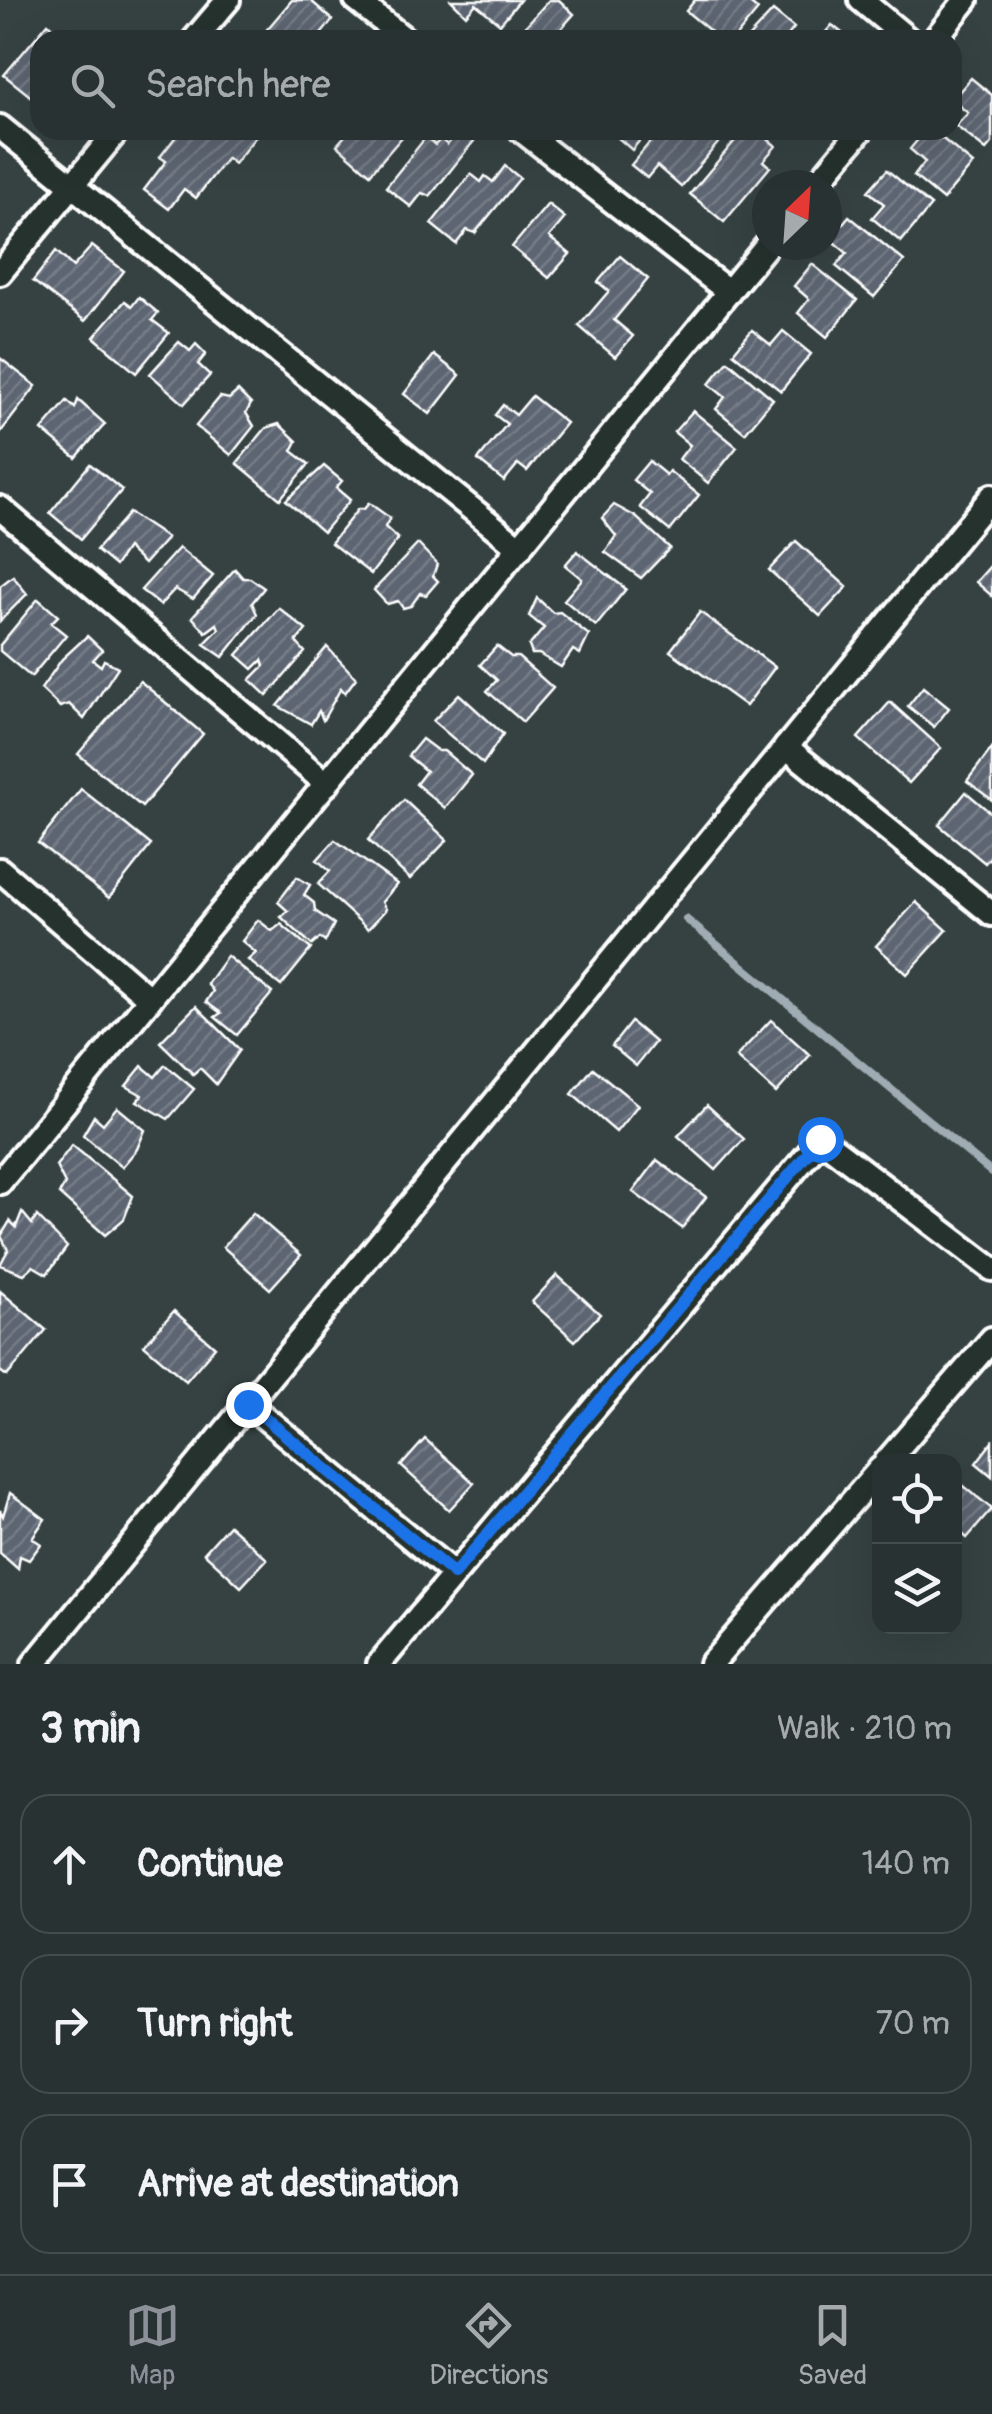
<!DOCTYPE html>
<html lang="en">
<head>
<meta charset="utf-8">
<style>
  :root { --surface:#283232; --page:#303a3a; --text:#f1f3f6; --muted:#a5aaac; --line:#444d4d; --accent:#8c9099 }
  body { margin:0; font-family:Pangolin,sans-serif; background:var(--page); color:var(--text) }
  .controls { position:absolute; right:30px; bottom:30px; display:grid; overflow:hidden; border-radius:20px; box-shadow:0 10px 40px #0002 }
  .controls button { width:90px; height:90px; display:grid; place-items:center; padding:0; border:0; border-bottom:2px solid var(--line); background:var(--surface); color:var(--text); font:50px sans-serif }
  .compass { position:absolute; left:752px; top:170px; width:90px; height:90px; border-radius:50%; background:var(--surface); box-shadow:0 10px 40px #0002; rotate:25deg }
  .stop { position:absolute; width:30px; height:30px; margin:-22px; border:8px solid #1a73e8; border-radius:50%; background:#fff }
  .stop.end { background:#1a73e8; border-color:#fff; box-shadow:0 2px 10px #0008 }
  .list { margin:0; padding:0; list-style:none }
  h2 { display:flex; justify-content:space-between; align-items:center; height:130px; margin:0; padding:0 40px; font-size:42px }
  h2 small { font-size:32px; font-weight:400; color:var(--muted) }
  .list li { display:grid; grid-template-columns:65px 1fr auto; gap:30px; align-items:center; box-sizing:border-box; height:140px; margin:0 20px 20px; padding:0 20px; border:2px solid var(--line); border-radius:30px }
  .list b { display:block; font-size:38px; white-space:nowrap }
  .list em { font-size:32px; font-style:normal; color:var(--muted) }
  .icon { flex:none; width:55px; height:55px; fill:none; stroke:currentColor; stroke-width:2; stroke-linecap:round; stroke-linejoin:round }
  .map { position:relative; flex:none; width:992px; height:1664px; overflow:hidden }
  .search { position:absolute; background:var(--surface); box-shadow:0 10px 40px #0002; left:30px; right:30px; top:30px; height:110px; display:flex; align-items:center; gap:25px; box-sizing:border-box; padding:0 35px; border-radius:30px; color:var(--muted); font-size:38px }
  .sheet { height:610px; background:var(--surface) }
  nav { display:flex; justify-content:space-around; align-items:center; box-sizing:border-box; height:140px; border-top:2px solid var(--line); background:var(--surface); font-size:28px; color:var(--muted) }
  nav a { display:grid; justify-items:center; gap:5px }
  nav .on { color:var(--accent) }
  .map>svg:first-child { display:block }
  .lines { fill:none; stroke-linecap:round; stroke-linejoin:round }
  .stream { stroke:#9facb3; stroke-width:8 }
  .building { fill:url(#building-hatch); stroke:#fff; stroke-width:2.5 }
  .street-casing { stroke:#fff; stroke-width:30 }
  .street { stroke:#26332d; stroke-width:22 }
  .route { stroke:#1a73e8; stroke-width:12 }
</style>
</head>
<body>
<div class="map">
<svg width="992" height="1664" viewBox="0 0 992 1664">
  <defs>
    <pattern id="building-hatch" width="6" height="6" patternUnits="userSpaceOnUse" patternTransform="scale(2.5)"><rect width="6" height="6" fill="#5d6572"/><path d="M-1 1l2-2M0 6l6-6M5 7l2-2" fill="none" stroke="#757c87"/></pattern>
  </defs>
  <rect width="100%" height="100%" fill="#364242"/>
  <filter id="ink" filterUnits="userSpaceOnUse"><feTurbulence type="fractalNoise" baseFrequency=".01" numOctaves="2"/><feDisplacementMap in="SourceGraphic" scale="20" xChannelSelector="R" yChannelSelector="G"/><feConvolveMatrix kernelMatrix="1 2 1 2 8 2 1 2 1" color-interpolation-filters="sRGB"/></filter>
  <g filter="url(#ink)">
    <g class="lines">
      <polyline class="stream" points="686,919 992,1173"/>
    </g>
    <g class="building">
      <polygon points="292,0 310,0 333,20 316,40 258,40"/>
      <polygon points="451,0 520,0 500,24 476,4 466,15"/>
      <polygon points="549,0 559,0 574,14 551,40 513,40"/>
      <polygon points="695,0 746,0 758,10 733,40 721,40 686,11"/>
      <polygon points="773,11 794,28 786,38 788,40 746,40"/>
      <polygon points="48,23 68,40 40,40 40,104 4,75"/>
      <polygon points="832,25 851,40 819,40"/>
      <polygon points="971,78 992,95 992,143 986,150 956,126 968,113 952,100"/>
      <polygon points="181,130 250,130 257,135 234,164 227,158 196,198 184,189 169,209 144,190 166,161 160,157"/>
      <polygon points="350,130 408,130 370,174 337,145"/>
      <polygon points="459,130 474,141 430,196 422,193 411,207 386,187 426,137 435,145 441,139 447,145"/>
      <polygon points="609,130 648,130 632,150"/>
      <polygon points="660,130 729,130 681,187 657,166 647,178 631,165"/>
      <polygon points="744,130 757,130 776,146 763,161 770,167 724,222 690,194"/>
      <polygon points="926,130 932,130 973,164 943,200 914,176 925,162 910,149"/>
      <polygon points="505,166 520,178 475,233 467,230 456,244 431,224 471,174 481,182 485,176 493,182"/>
      <polygon points="887,170 931,206 901,242 872,218 884,204 868,191"/>
      <polygon points="548,204 565,218 549,237 570,254 549,278 512,247"/>
      <polygon points="849,216 904,261 874,297 836,266 847,253 830,239"/>
      <polygon points="92,246 124,271 85,321 33,281 56,251 73,267"/>
      <polygon points="620,256 648,279 614,320 633,336 615,357 579,326 609,291 598,282"/>
      <polygon points="812,264 857,300 827,337 798,313 809,299 794,286"/>
      <polygon points="139,297 158,313 152,320 169,333 136,373 94,337 125,301 132,306"/>
      <polygon points="752,330 771,345 783,331 811,354 781,391 733,353"/>
      <polygon points="179,342 190,351 196,344 206,354 198,364 210,375 184,404 150,374"/>
      <polygon points="434,355 460,375 430,414 404,394"/>
      <polygon points="0,358 36,386 0,433"/>
      <polygon points="728,361 773,399 745,433 716,409 725,397 709,384"/>
      <polygon points="238,391 251,404 246,413 254,426 231,455 196,426 220,397 229,399"/>
      <polygon points="532,396 566,423 527,471 518,464 504,481 478,460 507,424 495,415 503,405 516,415"/>
      <polygon points="78,400 105,424 76,458 42,430 67,401 75,408"/>
      <polygon points="693,411 737,447 708,483 679,459 690,445 674,432"/>
      <polygon points="279,424 297,441 292,451 309,464 280,499 237,463 266,428"/>
      <polygon points="649,461 666,475 669,471 699,495 670,531 640,507 650,494 633,480"/>
      <polygon points="90,464 122,490 81,539 50,513"/>
      <polygon points="324,466 342,481 336,488 350,500 323,532 286,500"/>
      <polygon points="369,503 390,518 385,527 398,539 371,574 331,543 358,509 364,509"/>
      <polygon points="614,505 636,517 670,548 641,578 605,552 616,536 602,518"/>
      <polygon points="129,513 167,538 144,564 127,548 115,566 96,550"/>
      <polygon points="796,541 847,587 820,616 769,570"/>
      <polygon points="418,544 437,564 433,576 438,581 426,595 420,593 411,606 403,608 398,601 387,604 374,590"/>
      <polygon points="179,548 213,576 193,599 175,589 160,605 141,590"/>
      <polygon points="577,551 626,589 596,626 564,600 582,579 565,565"/>
      <polygon points="992,564 992,596 976,582"/>
      <polygon points="235,569 243,578 250,578 264,588 252,603 257,614 223,657 204,644 219,629 217,624 206,632 192,617"/>
      <polygon points="13,576 27,594 0,621 0,586"/>
      <polygon points="537,598 553,613 560,612 589,635 580,654 573,650 561,667 539,654 532,654 529,646 544,628 529,616"/>
      <polygon points="38,599 58,616 51,623 66,635 31,677 0,651 0,645"/>
      <polygon points="279,608 306,630 296,642 305,652 267,696 250,680 264,666 262,660 253,669 237,655"/>
      <polygon points="700,612 775,667 746,706 670,651"/>
      <polygon points="87,636 102,650 93,660 101,666 104,660 118,667 84,719 69,704 60,707 41,689 62,659"/>
      <polygon points="497,646 511,657 518,657 553,688 523,722 487,691 497,680 480,665"/>
      <polygon points="327,647 356,678 345,693 341,688 323,720 319,711 311,724 278,706"/>
      <polygon points="140,681 203,734 142,807 78,754"/>
      <polygon points="923,687 949,708 934,727 908,706"/>
      <polygon points="459,694 503,734 483,764 433,721"/>
      <polygon points="890,702 941,748 909,783 858,738"/>
      <polygon points="422,739 438,751 444,751 472,775 445,808 416,784 426,771 408,756"/>
      <polygon points="992,748 992,800 967,781"/>
      <polygon points="81,789 151,845 109,898 38,843"/>
      <polygon points="966,792 992,814 992,855 985,863 939,825"/>
      <polygon points="404,800 447,840 410,879 368,840"/>
      <polygon points="335,840 397,884 382,902 386,909 368,929 318,884 330,871 317,860"/>
      <polygon points="297,877 310,885 304,895 314,903 315,911 334,924 325,942 320,938 312,945 281,917 288,911 278,902"/>
      <polygon points="916,902 947,930 907,974 876,946"/>
      <polygon points="258,920 272,931 281,924 311,949 281,986 248,960 256,953 242,941"/>
      <polygon points="227,956 272,993 237,1035 215,1017 221,1013 206,1002 213,991 207,984"/>
      <polygon points="196,1006 240,1050 216,1084 200,1068 193,1074 160,1042"/>
      <polygon points="771,1020 810,1055 776,1093 736,1057"/>
      <polygon points="631,1022 655,1042 636,1066 612,1046"/>
      <polygon points="165,1065 194,1089 168,1119 137,1101 142,1095 126,1086 142,1066 155,1077"/>
      <polygon points="593,1068 638,1105 616,1132 572,1094"/>
      <polygon points="707,1105 744,1139 716,1170 678,1136"/>
      <polygon points="117,1107 145,1130 137,1149 122,1167 83,1135 94,1116 103,1124"/>
      <polygon points="72,1145 133,1196 124,1219 105,1235 59,1194 65,1184 56,1166"/>
      <polygon points="657,1160 706,1197 682,1228 633,1192"/>
      <polygon points="22,1212 32,1224 37,1216 67,1247 47,1274 33,1266 24,1274 0,1265 8,1250 1,1236 10,1221 16,1227"/>
      <polygon points="253,1213 301,1255 270,1289 223,1247"/>
      <polygon points="557,1275 600,1314 575,1341 532,1302"/>
      <polygon points="0,1291 46,1330 7,1376 0,1371"/>
      <polygon points="174,1311 215,1347 186,1381 144,1345"/>
      <polygon points="425,1439 474,1483 449,1510 401,1466"/>
      <polygon points="992,1442 992,1476 976,1463"/>
      <polygon points="954,1478 992,1509 967,1538 954,1527"/>
      <polygon points="10,1493 45,1519 32,1538 41,1544 29,1560 20,1556 18,1569 0,1553 0,1510 3,1516"/>
      <polygon points="229,1525 267,1559 241,1587 204,1553"/>
    </g>
    <g class="lines">
      <defs>
        <g id="street">
          <polyline points="356,0 406,40"/>
          <polyline points="861,0 909,40"/>
          <polyline points="194,40 228,0"/>
          <polyline points="934,40 966,0"/>
          <polyline points="0,127 520,548"/>
          <polyline points="521,130 729,292"/>
          <polyline points="816,185 861,130"/>
          <polyline points="0,273 118,130"/>
          <polyline points="0,508 327,784"/>
          <polyline points="786,747 992,914"/>
          <polyline points="0,870 150,999"/>
          <polyline points="0,1182 767,245"/>
          <polyline points="248,1404 454,1574"/>
          <polyline points="886,1462 992,1339"/>
          <polyline points="34,1664 992,496"/>
          <polyline points="379,1664 821,1139 992,1269"/>
          <polyline points="711,1664 880,1469"/>
        </g>
      </defs>
      <use href="#street" class="street-casing"/>
      <use href="#street" class="street"/>
    </g>
  </g>
  <g class="lines" filter="url(#ink)">
    <polyline class="route" points="248,1404 454,1574 820,1139"/>
  </g>
</svg>
<div class="controls">
<button><svg class="icon" aria-label="locate" viewBox="0 0 24 24"><circle cx="12" cy="12" r="6"/><path d="M12 2v4M12 18v4M2 12h4M18 12h4"/></svg></button>
<button><svg class="icon" aria-label="layers" viewBox="0 0 24 24"><path d="M12 4l9 5-9 5-9-5zM3 14l9 5 9-5"/></svg></button>
</div>
<svg class="compass" viewBox="-18 -18 36 36"><path d="M0-13l5 13h-10z" fill="#e53935"/><path d="M0 13l5-13h-10z" fill="#a5aaac"/></svg>
<div class="stop" style="left:820px;top:1139px"></div>
<div class="stop end" style="left:248px;top:1404px"></div>
<div class="search"><svg class="icon" aria-label="search" viewBox="0 0 24 24"><circle cx="10" cy="10" r="6"/><path d="M15 15l6 6"/></svg>Search here</div>
</div>
<section class="sheet">
<h2>3 min<small>Walk · 210 m</small></h2>
<ul class="list">
<li><svg class="icon" aria-label="ahead" viewBox="0 0 24 24"><path d="M12 20V5M6 11l6-6 6 6"/></svg><div><b>Continue</b></div><em>140 m</em></li>
<li><svg class="icon" aria-label="right" viewBox="0 0 24 24"><path d="M7 20v-9h11M14 6l5 5-5 5"/></svg><div><b>Turn right</b></div><em>70 m</em></li>
<li><svg class="icon" aria-label="arrive" viewBox="0 0 24 24"><path d="M6 21V4h12l-3 4 3 4H6"/></svg><div><b>Arrive at destination</b></div></li>
</ul>
</section>
<nav>
<a class="on"><svg class="icon" aria-label="map" viewBox="0 0 24 24"><path d="M3 6l6-2 6 2 6-2v14l-6 2-6-2-6 2zM9 4v14M15 6v14"/></svg>Map</a>
<a><svg class="icon" aria-label="directions" viewBox="0 0 24 24"><path d="M12 3l9 9-9 9-9-9zM9 14v-3h6M13 9l2 2-2 2"/></svg>Directions</a>
<a><svg class="icon" aria-label="saved" viewBox="0 0 24 24"><path d="M7 4h10v16l-5-4-5 4z"/></svg>Saved</a>
</nav>
</body>
</html>
